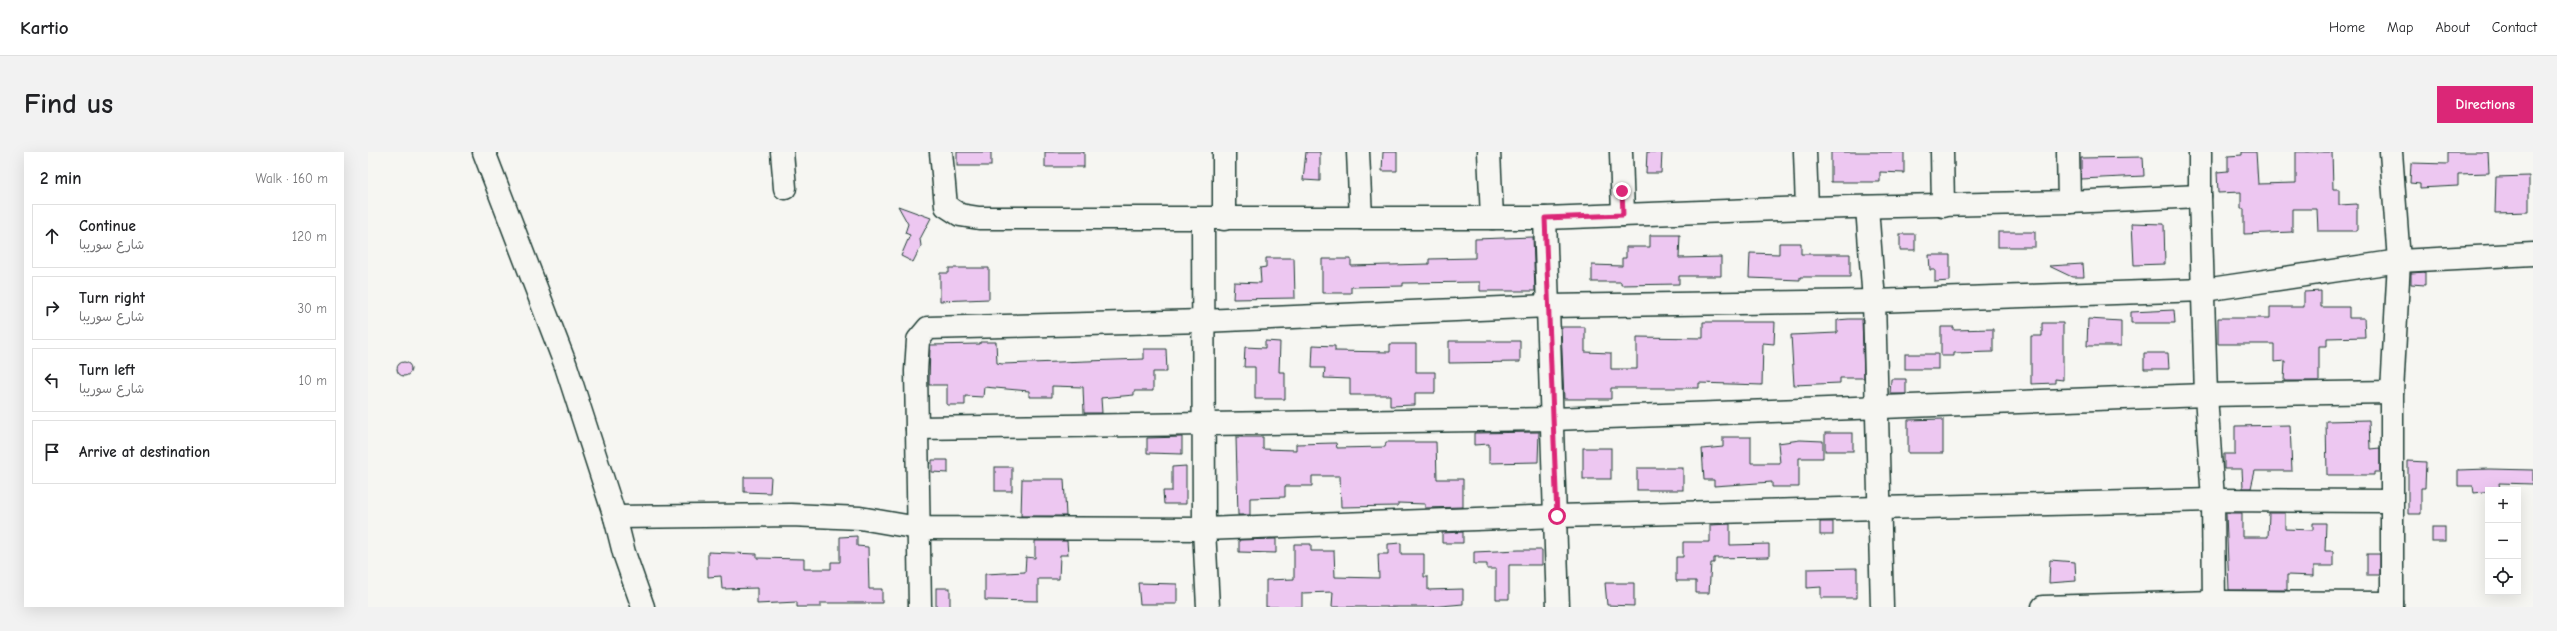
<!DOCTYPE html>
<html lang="en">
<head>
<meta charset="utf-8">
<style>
  :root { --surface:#fff; --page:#f2f2f2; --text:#202124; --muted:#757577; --line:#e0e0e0; --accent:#db2777 }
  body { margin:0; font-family:"Comic Neue","Playpen Sans Arabic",sans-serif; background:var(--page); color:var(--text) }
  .controls { position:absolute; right:12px; bottom:12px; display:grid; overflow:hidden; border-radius:0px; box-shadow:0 4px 16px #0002 }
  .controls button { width:36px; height:36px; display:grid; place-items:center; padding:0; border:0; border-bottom:1px solid var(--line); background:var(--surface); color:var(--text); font:20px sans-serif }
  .stop { position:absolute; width:12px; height:12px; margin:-9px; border:3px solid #db2777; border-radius:50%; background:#fff }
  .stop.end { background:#db2777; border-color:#fff; box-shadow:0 1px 4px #0008 }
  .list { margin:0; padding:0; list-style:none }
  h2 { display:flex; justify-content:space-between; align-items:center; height:52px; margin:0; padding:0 16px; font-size:17px }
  h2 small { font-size:13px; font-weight:400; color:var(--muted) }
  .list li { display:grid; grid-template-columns:26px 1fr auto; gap:12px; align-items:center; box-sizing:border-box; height:64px; margin:0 8px 8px; padding:0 8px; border:1px solid var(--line); border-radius:0px }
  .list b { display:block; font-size:15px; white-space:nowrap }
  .list p { margin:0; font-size:13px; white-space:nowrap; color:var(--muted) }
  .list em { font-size:13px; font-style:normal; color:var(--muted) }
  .icon { flex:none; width:22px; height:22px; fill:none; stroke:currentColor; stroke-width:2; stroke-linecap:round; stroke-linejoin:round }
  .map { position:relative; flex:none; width:2165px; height:455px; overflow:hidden; border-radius:0px }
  header { display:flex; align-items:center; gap:24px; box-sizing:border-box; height:56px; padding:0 20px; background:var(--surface); border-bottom:1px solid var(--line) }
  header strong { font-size:19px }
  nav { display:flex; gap:22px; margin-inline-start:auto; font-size:14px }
  .intro { display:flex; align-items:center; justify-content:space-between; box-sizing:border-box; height:96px; padding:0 24px }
  h1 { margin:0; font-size:28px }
  .button { padding:10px 18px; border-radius:0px; background:var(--accent); color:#fff; font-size:14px; font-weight:700 }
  main { display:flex; gap:24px; padding:0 24px }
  aside { flex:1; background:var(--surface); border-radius:0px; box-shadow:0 4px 16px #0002 }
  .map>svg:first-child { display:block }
  .building { fill:#edc7f1; stroke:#1f3d34 }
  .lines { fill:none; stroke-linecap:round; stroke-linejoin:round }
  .minor-casing { stroke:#1f3d34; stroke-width:25 }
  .minor { stroke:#f6f6f2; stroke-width:22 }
  .route { stroke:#db2777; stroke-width:5 }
</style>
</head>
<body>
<header>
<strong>Kartio</strong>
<nav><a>Home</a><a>Map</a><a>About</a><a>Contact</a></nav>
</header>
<div class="intro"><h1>Find us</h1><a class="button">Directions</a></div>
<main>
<aside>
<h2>2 min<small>Walk · 160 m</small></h2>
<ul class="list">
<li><svg class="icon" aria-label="ahead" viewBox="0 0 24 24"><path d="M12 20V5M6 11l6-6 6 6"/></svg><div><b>Continue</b><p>شارع سوريبا</p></div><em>120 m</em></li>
<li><svg class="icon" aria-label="right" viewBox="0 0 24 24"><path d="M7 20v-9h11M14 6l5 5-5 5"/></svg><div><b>Turn right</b><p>شارع سوريبا</p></div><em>30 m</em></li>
<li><svg class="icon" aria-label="left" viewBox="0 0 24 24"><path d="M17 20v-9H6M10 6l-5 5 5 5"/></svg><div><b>Turn left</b><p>شارع سوريبا</p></div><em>10 m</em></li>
<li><svg class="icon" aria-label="arrive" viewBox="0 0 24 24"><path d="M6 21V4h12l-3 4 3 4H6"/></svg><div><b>Arrive at destination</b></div></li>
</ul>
</aside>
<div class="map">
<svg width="2165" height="455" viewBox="0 0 2165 455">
  <rect width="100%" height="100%" fill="#f6f6f2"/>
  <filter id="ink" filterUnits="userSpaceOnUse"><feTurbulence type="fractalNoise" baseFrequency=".025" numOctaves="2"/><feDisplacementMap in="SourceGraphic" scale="8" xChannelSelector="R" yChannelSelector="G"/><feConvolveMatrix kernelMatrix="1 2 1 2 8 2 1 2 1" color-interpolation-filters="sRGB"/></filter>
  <g filter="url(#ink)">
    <g class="building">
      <rect x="589" y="0" width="34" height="14"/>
      <rect x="677" y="0" width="39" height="15"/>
      <polygon points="938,0 952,0 952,29 935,28"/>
      <polygon points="1015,0 1029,0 1029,19 1014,19"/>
      <polygon points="1279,0 1294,0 1293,21 1278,21"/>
      <polygon points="1463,0 1536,0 1536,21 1512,20 1512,30 1463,30"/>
      <polygon points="1874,0 1888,0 1890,32 1928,31 1928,0 1964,0 1965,37 1971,37 1971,53 1989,52 1989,79 1950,79 1949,57 1924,57 1924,80 1876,82 1876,57 1873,57 1873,40 1850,41 1849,20 1860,19 1860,4 1874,3"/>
      <polygon points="2080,0 2120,0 2121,21 2090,22 2090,34 2052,36 2052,32 2042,31 2043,11 2080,12"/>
      <polygon points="1775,5 1776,24 1713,27 1713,6"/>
      <polygon points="2161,24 2161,60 2127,61 2128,25"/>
      <polygon points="530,54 563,66 552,87 553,94 545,110 533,104 542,83 537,81 540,72"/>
      <polygon points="1764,71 1796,72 1797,112 1766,113"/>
      <rect x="1630" y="80" width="37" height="15"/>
      <rect x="1532" y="82" width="15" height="16"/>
      <polygon points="1282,83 1312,83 1311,106 1353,105 1353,124 1311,124 1311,132 1253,133 1253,130 1224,130 1224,113 1254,114 1254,106 1258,106 1258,95 1282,95"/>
      <polygon points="1165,85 1167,139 1112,139 1112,130 1035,131 1035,134 983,135 983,141 954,141 954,107 983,107 983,114 1061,112 1061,107 1107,106 1107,87"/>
      <polygon points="1411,91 1433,91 1433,102 1482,102 1482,125 1432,125 1432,128 1381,126 1382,101 1411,102"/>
      <polygon points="1561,103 1582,103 1582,129 1567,130 1567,118 1562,118"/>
      <polygon points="898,106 926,106 927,146 865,147 866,130 893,131 892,116 898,115"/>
      <polygon points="1715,112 1716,125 1704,125 1681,114"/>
      <polygon points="581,116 621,116 621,147 572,149 572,121 581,121"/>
      <polygon points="2057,120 2057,133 2043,132 2043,121"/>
      <polygon points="1953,139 1953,155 1981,155 1981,166 1996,166 1997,185 1959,186 1959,194 1951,194 1951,229 1916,229 1917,209 1906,210 1906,192 1850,192 1850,166 1902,166 1902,155 1936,155 1936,140"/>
      <polygon points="1806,158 1807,171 1763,171 1763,160"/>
      <polygon points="1481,167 1494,167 1496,226 1472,226 1472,231 1426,233 1423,183 1469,181 1469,168"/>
      <polygon points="1720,167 1753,169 1753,194 1719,194"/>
      <polygon points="1335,170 1407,170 1406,192 1395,191 1394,233 1331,231 1331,236 1243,236 1243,247 1196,247 1193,175 1217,175 1217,200 1243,201 1243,217 1269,217 1269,185 1335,186"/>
      <polygon points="1674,171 1695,171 1695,228 1687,227 1687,231 1663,232 1663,184 1674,184"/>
      <polygon points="1573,175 1586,175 1586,178 1625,177 1625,200 1586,201 1586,204 1573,204"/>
      <polygon points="897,189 912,190 911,220 917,220 917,247 887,247 887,215 876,215 877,195 897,196"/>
      <polygon points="1081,189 1152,189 1152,210 1081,211"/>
      <polygon points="612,190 628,190 629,211 634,212 776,207 776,197 798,197 799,220 785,220 785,239 766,239 766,243 733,246 734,261 716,261 715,235 684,234 684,245 661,245 661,239 616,235 615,245 597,244 597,253 579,253 579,233 561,233 562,193 612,192"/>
      <polygon points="1022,192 1048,192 1048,220 1067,220 1067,241 1047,241 1047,253 1022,254 1022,243 982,243 982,227 956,226 957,216 944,216 945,193 967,194 967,199 1022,200"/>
      <polygon points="1776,201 1800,201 1801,217 1776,217"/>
      <rect x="1537" y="202" width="33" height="15"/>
      <circle cx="36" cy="217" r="7"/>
      <polygon points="1523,227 1538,227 1538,242 1522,242"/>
      <polygon points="1575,267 1575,301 1540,301 1540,268"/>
      <polygon points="2001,268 2002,297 2012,296 2012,320 2006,320 2006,323 1959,323 1958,269"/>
      <polygon points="1922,273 1924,319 1887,319 1883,336 1875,336 1874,317 1856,317 1856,302 1867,302 1867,274"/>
      <polygon points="1171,280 1170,310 1121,311 1121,292 1106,293 1106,281"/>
      <rect x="1457" y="281" width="28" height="18"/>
      <polygon points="814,285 814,302 779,301 779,286"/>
      <polygon points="868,285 895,285 895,297 928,298 928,292 968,291 969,296 1017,295 1018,290 1068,290 1069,327 1095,327 1095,355 1057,356 1057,352 1030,351 1030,354 973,355 972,324 944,324 944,334 917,334 917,345 882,346 882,363 870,363"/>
      <polygon points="1355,285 1383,285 1383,311 1412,311 1410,291 1432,288 1455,289 1455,306 1431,306 1431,335 1404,335 1404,330 1346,334 1346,328 1336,328 1334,297 1355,295"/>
      <rect x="1215" y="296" width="28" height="31"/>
      <polygon points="564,308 580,308 580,321 564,320"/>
      <polygon points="2040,309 2058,310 2057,336 2053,336 2053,362 2040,362"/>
      <polygon points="818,314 818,352 796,352 795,339 804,339 804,315"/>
      <rect x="627" y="315" width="17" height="24"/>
      <rect x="1269" y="316" width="46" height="22"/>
      <polygon points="2121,317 2165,318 2165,332 2131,331 2132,338 2106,341 2105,334 2090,334 2090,318"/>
      <polygon points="376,325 403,325 402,341 376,340"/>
      <polygon points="654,327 696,327 698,364 653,364"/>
      <polygon points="1858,361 1874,361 1874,385 1900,385 1901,361 1917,361 1917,377 1945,378 1945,371 1958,371 1957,399 1965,399 1965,414 1946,414 1946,424 1919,423 1919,438 1861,438"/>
      <rect x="1452" y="370" width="13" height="13"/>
      <polygon points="1362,372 1362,393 1401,392 1401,405 1346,406 1346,411 1343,411 1341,441 1328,441 1328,429 1308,429 1308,405 1315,405 1315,390 1342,390 1342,373"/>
      <rect x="2064" y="375" width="13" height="14"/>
      <polygon points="1095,380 1095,391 1074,391 1074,381"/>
      <polygon points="489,384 489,394 500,395 501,437 514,437 514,451 453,451 453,455 429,455 429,450 389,452 389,436 354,437 353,424 340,425 340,400 389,402 389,406 436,407 436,417 463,417 463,410 472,410 472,385"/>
      <polygon points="908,387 908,401 871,400 871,388"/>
      <polygon points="667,389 699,389 700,403 692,403 691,427 670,427 670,449 617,448 617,422 657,420 658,405 667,406"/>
      <polygon points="1033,391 1033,402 1056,402 1056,425 1060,425 1060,438 1095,437 1095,452 1062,455 964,455 965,440 934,441 934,455 898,455 898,428 926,427 926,392 943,392 943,399 966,399 967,425 1011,426 1010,402 1020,402 1020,392"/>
      <polygon points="1151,398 1174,398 1174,413 1141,413 1141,447 1128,447 1128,417 1119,417 1119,412 1106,412 1106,400"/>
      <rect x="1999" y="402" width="13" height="21"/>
      <polygon points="1682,408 1707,410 1708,429 1681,431"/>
      <polygon points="1489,416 1489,446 1453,446 1453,435 1439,436 1439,417"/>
      <polygon points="770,431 809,432 809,452 772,452"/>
      <polygon points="1237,431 1266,431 1266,454 1239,453"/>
      <rect x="568" y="436" width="14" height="19"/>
    </g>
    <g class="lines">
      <defs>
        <g id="minor">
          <polyline points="116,0 198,214 247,365 256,401 275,455"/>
          <polyline points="414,0 417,36"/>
          <polyline points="573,0 578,54 592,63 611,66 1177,66 1439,56 1701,50 1832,44"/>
          <polyline points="856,0 856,67"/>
          <polyline points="990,0 993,66"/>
          <polyline points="1121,0 1124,66"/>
          <polyline points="1253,0 1255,63"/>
          <polyline points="1437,0 1439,56"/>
          <polyline points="1574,0 1575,54"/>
          <polyline points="1700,0 1701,50"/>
          <polyline points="1832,0 1832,44 1838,243 1845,348 1846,455"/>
          <polyline points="2023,0 2031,109 2024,240 2024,455"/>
          <polyline points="1499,55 1506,149 1514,455"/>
          <polyline points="1177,66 1190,455"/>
          <polyline points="835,67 836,377 840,455"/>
          <polyline points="549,276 1185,267 1838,243 2024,240"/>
          <polyline points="247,365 423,363 492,366 550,376 836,377 1189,364 1511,356 1845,348 2023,349"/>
          <polyline points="552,455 548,219 550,188 560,176 835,169 1181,154 1506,149 1836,138 2031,109 2165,102"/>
          <polyline points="1675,455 1846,450 2024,451"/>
        </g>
      </defs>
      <use href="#minor" class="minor-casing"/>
      <use href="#minor" class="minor"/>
    </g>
  </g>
  <g class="lines" filter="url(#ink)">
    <polyline class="route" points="1189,364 1177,66 1255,63 1254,39"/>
  </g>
</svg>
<div class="controls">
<button>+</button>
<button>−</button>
<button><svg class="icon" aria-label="locate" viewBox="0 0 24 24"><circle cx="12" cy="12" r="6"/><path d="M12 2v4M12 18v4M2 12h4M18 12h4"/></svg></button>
</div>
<div class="stop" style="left:1189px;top:364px"></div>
<div class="stop end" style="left:1254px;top:39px"></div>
</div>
</main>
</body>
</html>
